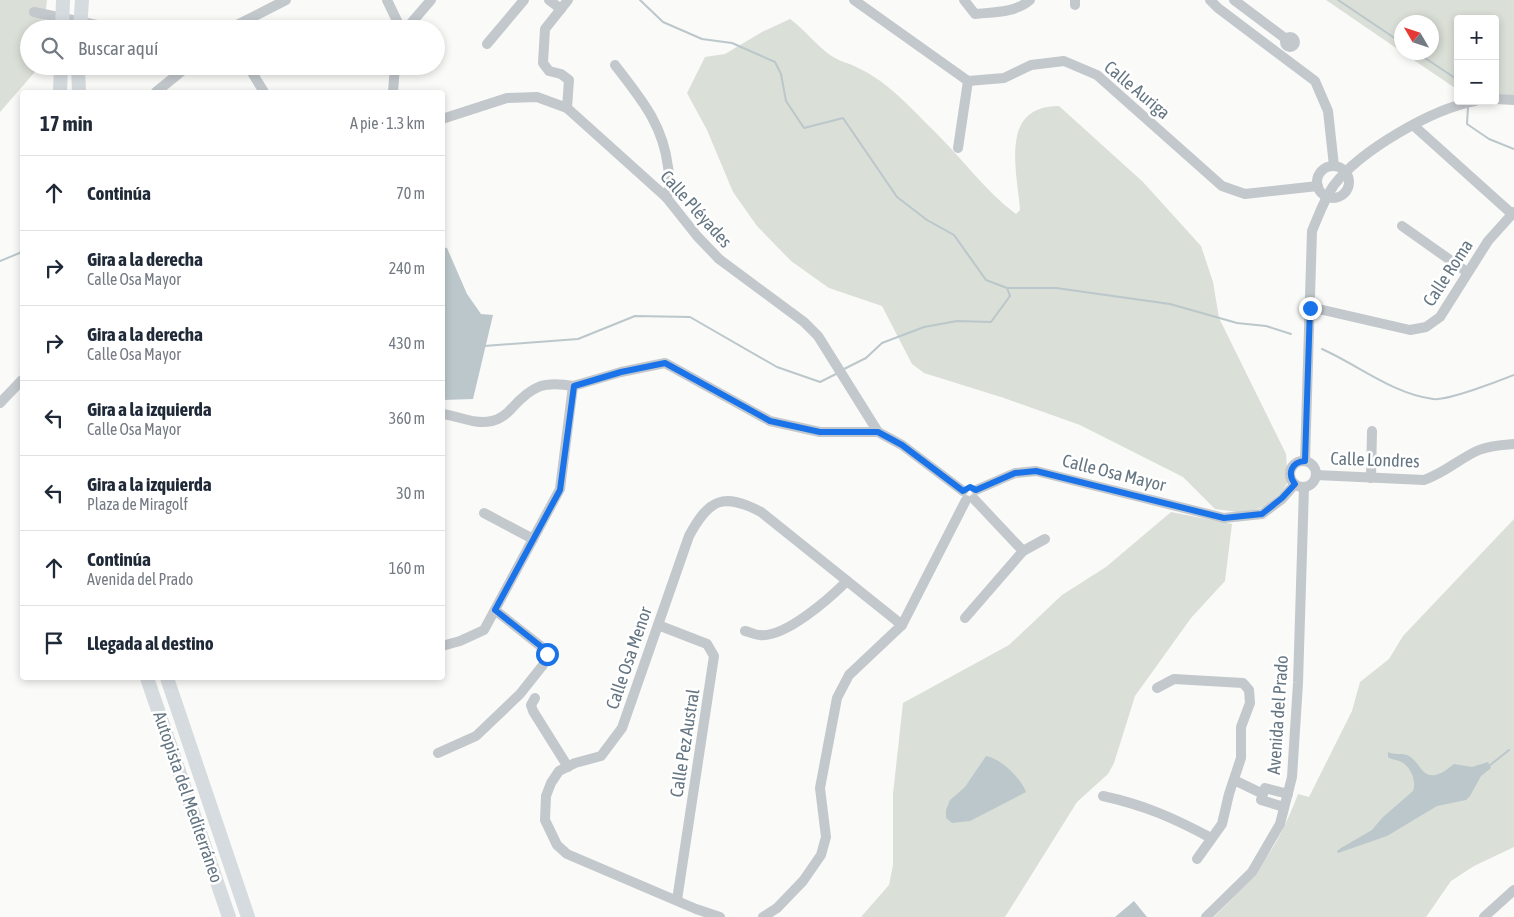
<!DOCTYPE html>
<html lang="es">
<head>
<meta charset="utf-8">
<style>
  :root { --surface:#fff; --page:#f2f2f3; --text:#1f2937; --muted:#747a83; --line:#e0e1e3 }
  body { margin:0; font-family:"Asap Condensed",sans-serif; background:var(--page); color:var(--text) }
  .controls { position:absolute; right:15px; top:15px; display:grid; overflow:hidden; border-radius:5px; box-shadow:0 2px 8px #0003 }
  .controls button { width:45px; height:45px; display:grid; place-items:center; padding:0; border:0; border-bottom:1px solid var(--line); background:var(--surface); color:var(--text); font:25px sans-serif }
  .compass { position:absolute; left:1394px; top:15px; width:45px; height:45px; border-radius:50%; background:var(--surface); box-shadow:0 2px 8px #0003; rotate:309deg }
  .stop { position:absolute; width:15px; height:15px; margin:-11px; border:4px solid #1a73e8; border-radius:50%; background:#fff }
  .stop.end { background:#1a73e8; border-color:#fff; box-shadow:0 1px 5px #0008 }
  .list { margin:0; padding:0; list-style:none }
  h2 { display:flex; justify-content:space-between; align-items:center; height:65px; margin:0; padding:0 20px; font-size:21px }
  h2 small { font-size:16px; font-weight:400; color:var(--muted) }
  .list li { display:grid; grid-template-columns:32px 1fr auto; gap:15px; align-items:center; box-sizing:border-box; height:75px; padding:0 20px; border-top:1px solid var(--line) }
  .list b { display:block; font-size:19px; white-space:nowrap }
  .list p { margin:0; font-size:16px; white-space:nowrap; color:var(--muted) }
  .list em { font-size:16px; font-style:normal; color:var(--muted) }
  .icon { flex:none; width:28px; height:28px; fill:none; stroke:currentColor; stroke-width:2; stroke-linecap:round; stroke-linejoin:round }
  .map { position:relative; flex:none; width:1514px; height:917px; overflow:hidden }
  .search { position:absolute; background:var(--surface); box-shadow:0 2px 8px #0003; left:20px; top:20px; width:425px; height:55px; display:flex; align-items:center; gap:12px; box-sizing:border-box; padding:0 18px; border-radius:28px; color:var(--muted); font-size:19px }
  .panel { position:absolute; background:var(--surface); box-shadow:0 2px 8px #0003; left:20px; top:90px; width:425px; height:590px; border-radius:5px }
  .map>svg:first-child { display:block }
  .green { fill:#dadfd7 }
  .water { fill:#bbc7cb }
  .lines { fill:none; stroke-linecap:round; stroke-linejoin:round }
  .stream { stroke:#bbc7cb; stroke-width:2 }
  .minor { stroke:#c3c8cc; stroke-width:10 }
  .highway { stroke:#d6dbdf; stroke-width:14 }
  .route { stroke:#1a73e8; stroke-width:6 }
  .labels { text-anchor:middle; stroke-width:5; stroke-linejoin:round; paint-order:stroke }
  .street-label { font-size:18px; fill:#657683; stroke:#fff }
</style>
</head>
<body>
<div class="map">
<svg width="1514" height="917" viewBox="0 0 1514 917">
  <rect width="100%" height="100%" fill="#fafaf8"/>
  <g class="green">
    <polygon points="0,0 47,0 44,29 29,29 29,66 40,66 0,112"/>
    <polygon points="1326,0 1514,0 1514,97 1495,95 1495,19 1458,19 1458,90 1402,52 1432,52 1432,22 1402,22 1402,52"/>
    <path d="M 790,19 C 805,30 815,44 830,55 C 840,62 850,63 860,69 C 888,82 912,109 933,130 C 962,158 984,190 1016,214 L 1020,210 C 1017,170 999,106 1059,106 L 1143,182 L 1201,246 L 1213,282 L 1219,318 L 1286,454 L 1288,482 L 1281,493 L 1264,507 L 1244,513 L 1215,509 L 1183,477 L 1080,425 L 1004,398 L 924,373 L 912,364 L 882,306 L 829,288 L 791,261 L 757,226 L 733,192 L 707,130 L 687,93 L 705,57 L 725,54 L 762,32 Z"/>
    <polygon points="1171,512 1232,524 1225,581 1191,618 1135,696 1114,763 1108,774 1077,802 1005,917 861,917 889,885 893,865 893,794 903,703 1009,645 1062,595 1106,567"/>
    <path d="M 1514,519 L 1514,847 L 1474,866 L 1451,881 L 1426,917 L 1214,917 C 1257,874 1276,852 1298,794 L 1309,797 L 1352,711 L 1360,682 L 1389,659 L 1403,636 Z"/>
  </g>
  <g class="water">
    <polygon points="442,247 447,248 467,294 481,314 493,315 473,399 443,400"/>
    <path d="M 1388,752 C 1394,755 1401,753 1407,755 C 1422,762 1421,782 1441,773 C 1446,771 1449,767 1454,764 L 1472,767 L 1488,762 L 1491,768 L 1481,776 L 1470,796 L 1466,800 L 1437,806 L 1387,836 L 1338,853 L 1337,851 L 1341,848 L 1372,830 L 1382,818 L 1413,791 C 1417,781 1410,764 1399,761 C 1395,759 1392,760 1388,757 Z"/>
    <path d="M 986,756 C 1000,758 1021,778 1026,792 L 970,821 L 952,823 L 946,818 L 946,810 L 950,800 L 965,787 Z"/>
    <polygon points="1134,901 1147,917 1115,917"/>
  </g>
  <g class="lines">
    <g class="stream">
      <polyline points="640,0 663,22 702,39 732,43 775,62 781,74 786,101 804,128 843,118 897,197 927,220 954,235 986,280 1007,288 1056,288 1170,304 1237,323 1266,326 1291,334"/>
      <polyline points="1338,0 1402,43"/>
      <polyline points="1416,52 1458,80"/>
      <polyline points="1468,107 1467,124 1489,139 1514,149"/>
      <polyline points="0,261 22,252"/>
      <polyline points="484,346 578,339 635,316 690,317 777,367 820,382 838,373"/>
      <path d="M 1322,349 C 1358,365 1393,394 1433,399 C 1447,401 1499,381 1514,375"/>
      <polyline points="844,369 866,358 882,343 924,327 957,321 991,322 1010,296 1007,288"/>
      <polyline points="1489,766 1509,750"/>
    </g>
    <g class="minor">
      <polyline points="387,0 401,29"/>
      <polyline points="549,0 561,9"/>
      <polyline points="854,0 968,81 1004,78 1031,65 1064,61 1097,75 1222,186 1245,194 1318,186"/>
      <path d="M 964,0 L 975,14 C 994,12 1015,13 1030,0"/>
      <polyline points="1075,0 1075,5"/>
      <polyline points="1210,0 1218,8 1315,81 1328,111 1334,166"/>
      <polyline points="1234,0 1286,39"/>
      <polyline points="34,12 116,29"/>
      <polyline points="223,29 233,27 286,0"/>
      <polyline points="406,29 431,0"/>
      <circle cx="1290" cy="42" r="5"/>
      <polyline points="487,44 524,0"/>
      <path d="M 615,65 C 641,99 663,124 668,167 C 670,179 672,186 666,197"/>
      <polyline points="248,66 264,92"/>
      <polyline points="156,92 188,66"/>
      <polyline points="393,92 395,66"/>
      <polyline points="1495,99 1514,100"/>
      <polyline points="567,108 569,80 561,74 549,71 543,63 545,29 568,0"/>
      <polyline points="442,119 507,98 537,97 567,108 666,197 697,236 719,259 804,322 818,336 878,432"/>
      <polyline points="1413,125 1512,214"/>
      <polyline points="958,148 968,81"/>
      <circle cx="1333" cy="182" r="16"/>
      <polyline points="1402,226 1467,272"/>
      <polyline points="1310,307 1410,330 1426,327 1440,317 1488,241 1514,212"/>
      <polyline points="0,403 22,380"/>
      <path d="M 442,414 C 460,416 474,425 492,421 C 501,419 506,415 512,408 C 532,386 543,381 573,386"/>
      <path d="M 1305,461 L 1312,231 C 1319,215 1324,199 1334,185 C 1361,150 1432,109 1475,101"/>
      <circle cx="1303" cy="474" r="13"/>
      <path d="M 1316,475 L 1424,480 C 1445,473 1460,458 1479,450 C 1491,445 1502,445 1514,444"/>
      <polyline points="1371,478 1372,431"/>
      <polyline points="976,490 1015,473 1036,471 1224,518 1262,514 1282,499 1295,484"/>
      <polyline points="974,499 1023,551"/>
      <polyline points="484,513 533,539"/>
      <polyline points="965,618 1023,551 1045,539"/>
      <polyline points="658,625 707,644 714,656 677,900"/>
      <path d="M 745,631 C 750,632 755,635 760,635 C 785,638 830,598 847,581"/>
      <polyline points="442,646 460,641 484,630 560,489 573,386 621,372 665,363 770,421 820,432 878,432 902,445 963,491"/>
      <polyline points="1157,688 1174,679 1243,683 1249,690 1250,703 1241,727 1241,758 1229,794 1222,824 1197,859"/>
      <polyline points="535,698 531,705 533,711 568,767"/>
      <polyline points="438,753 476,736 520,694 547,660 547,654 543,648 495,610"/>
      <polyline points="1234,780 1261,793"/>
      <path d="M 1103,796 C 1144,805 1174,818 1211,838"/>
      <polyline points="1284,807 1261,800 1265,788 1288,794"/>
      <path d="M 720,917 L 696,909 L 567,854 L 557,845 L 545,820 L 546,796 L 551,783 L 559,771 L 575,763 L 601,756 L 622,728 L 689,536 C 709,499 723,492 761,512 L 902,625"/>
      <polyline points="763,917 777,908 803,881 821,855 826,837 820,788 837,698 849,675 902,625 966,500"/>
      <polyline points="1206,917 1252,872 1280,824 1292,777 1298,683 1304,487"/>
      <polyline points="1484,917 1514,890"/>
    </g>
    <g class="highway">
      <polyline points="62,29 63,0"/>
      <polyline points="80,29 82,0"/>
      <polyline points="78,66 79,92"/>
      <polyline points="60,92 61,66"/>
      <polyline points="147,678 229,917"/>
      <polyline points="167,678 248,917"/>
    </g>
  </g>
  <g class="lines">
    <path class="route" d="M 547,654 L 543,648 L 495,610 L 560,490 L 574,386 L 621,372 L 665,363 L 770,421 L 820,432 L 878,432 L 902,445 L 963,491 L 970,487 L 976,490 L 1015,473 L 1036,471 L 1224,518 L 1262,514 L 1282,498 L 1295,484 C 1287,474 1291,462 1305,461 L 1310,308"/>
  </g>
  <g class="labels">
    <g class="street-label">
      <text transform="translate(1137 90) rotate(40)" y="6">Calle Auriga</text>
      <text transform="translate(696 209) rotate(48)" y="6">Calle Pléyades</text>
      <text transform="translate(1448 273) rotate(-57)" y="6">Calle Roma</text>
      <text transform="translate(1375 460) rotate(2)" y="6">Calle Londres</text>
      <text transform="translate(1114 473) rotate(14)" y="6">Calle Osa Mayor</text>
      <text transform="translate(629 658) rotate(-71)" y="6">Calle Osa Menor</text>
      <text transform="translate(1278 715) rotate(-86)" y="6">Avenida del Prado</text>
      <text transform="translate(685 743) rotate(-81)" y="6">Calle Pez Austral</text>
      <text transform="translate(188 797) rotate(71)" y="6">Autopista del Mediterráneo</text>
    </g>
  </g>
</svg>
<div class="controls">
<button>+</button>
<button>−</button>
</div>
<svg class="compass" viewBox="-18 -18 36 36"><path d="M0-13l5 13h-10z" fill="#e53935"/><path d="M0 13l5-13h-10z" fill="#747a83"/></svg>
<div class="stop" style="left:547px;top:654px"></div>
<div class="stop end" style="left:1310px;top:308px"></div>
<div class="search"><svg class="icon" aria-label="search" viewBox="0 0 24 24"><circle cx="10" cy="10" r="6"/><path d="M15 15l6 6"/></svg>Buscar aquí</div>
<section class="panel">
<h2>17 min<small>A pie · 1.3 km</small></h2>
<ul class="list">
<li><svg class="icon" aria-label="ahead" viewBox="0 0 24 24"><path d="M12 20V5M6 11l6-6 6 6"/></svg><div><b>Continúa</b></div><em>70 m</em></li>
<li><svg class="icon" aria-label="right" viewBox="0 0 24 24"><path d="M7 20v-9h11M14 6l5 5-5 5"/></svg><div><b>Gira a la derecha</b><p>Calle Osa Mayor</p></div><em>240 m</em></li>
<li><svg class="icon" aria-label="right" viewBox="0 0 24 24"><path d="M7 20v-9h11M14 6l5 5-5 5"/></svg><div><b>Gira a la derecha</b><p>Calle Osa Mayor</p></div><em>430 m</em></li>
<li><svg class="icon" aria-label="left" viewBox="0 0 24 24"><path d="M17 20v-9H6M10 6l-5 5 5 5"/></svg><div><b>Gira a la izquierda</b><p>Calle Osa Mayor</p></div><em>360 m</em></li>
<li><svg class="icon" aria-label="left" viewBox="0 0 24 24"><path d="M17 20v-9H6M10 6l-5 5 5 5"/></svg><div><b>Gira a la izquierda</b><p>Plaza de Miragolf</p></div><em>30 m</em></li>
<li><svg class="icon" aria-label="ahead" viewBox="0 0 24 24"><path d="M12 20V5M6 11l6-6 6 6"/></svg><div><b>Continúa</b><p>Avenida del Prado</p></div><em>160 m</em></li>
<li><svg class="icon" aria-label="arrive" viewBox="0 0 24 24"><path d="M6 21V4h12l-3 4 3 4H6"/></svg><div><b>Llegada al destino</b></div></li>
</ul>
</section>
</div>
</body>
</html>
